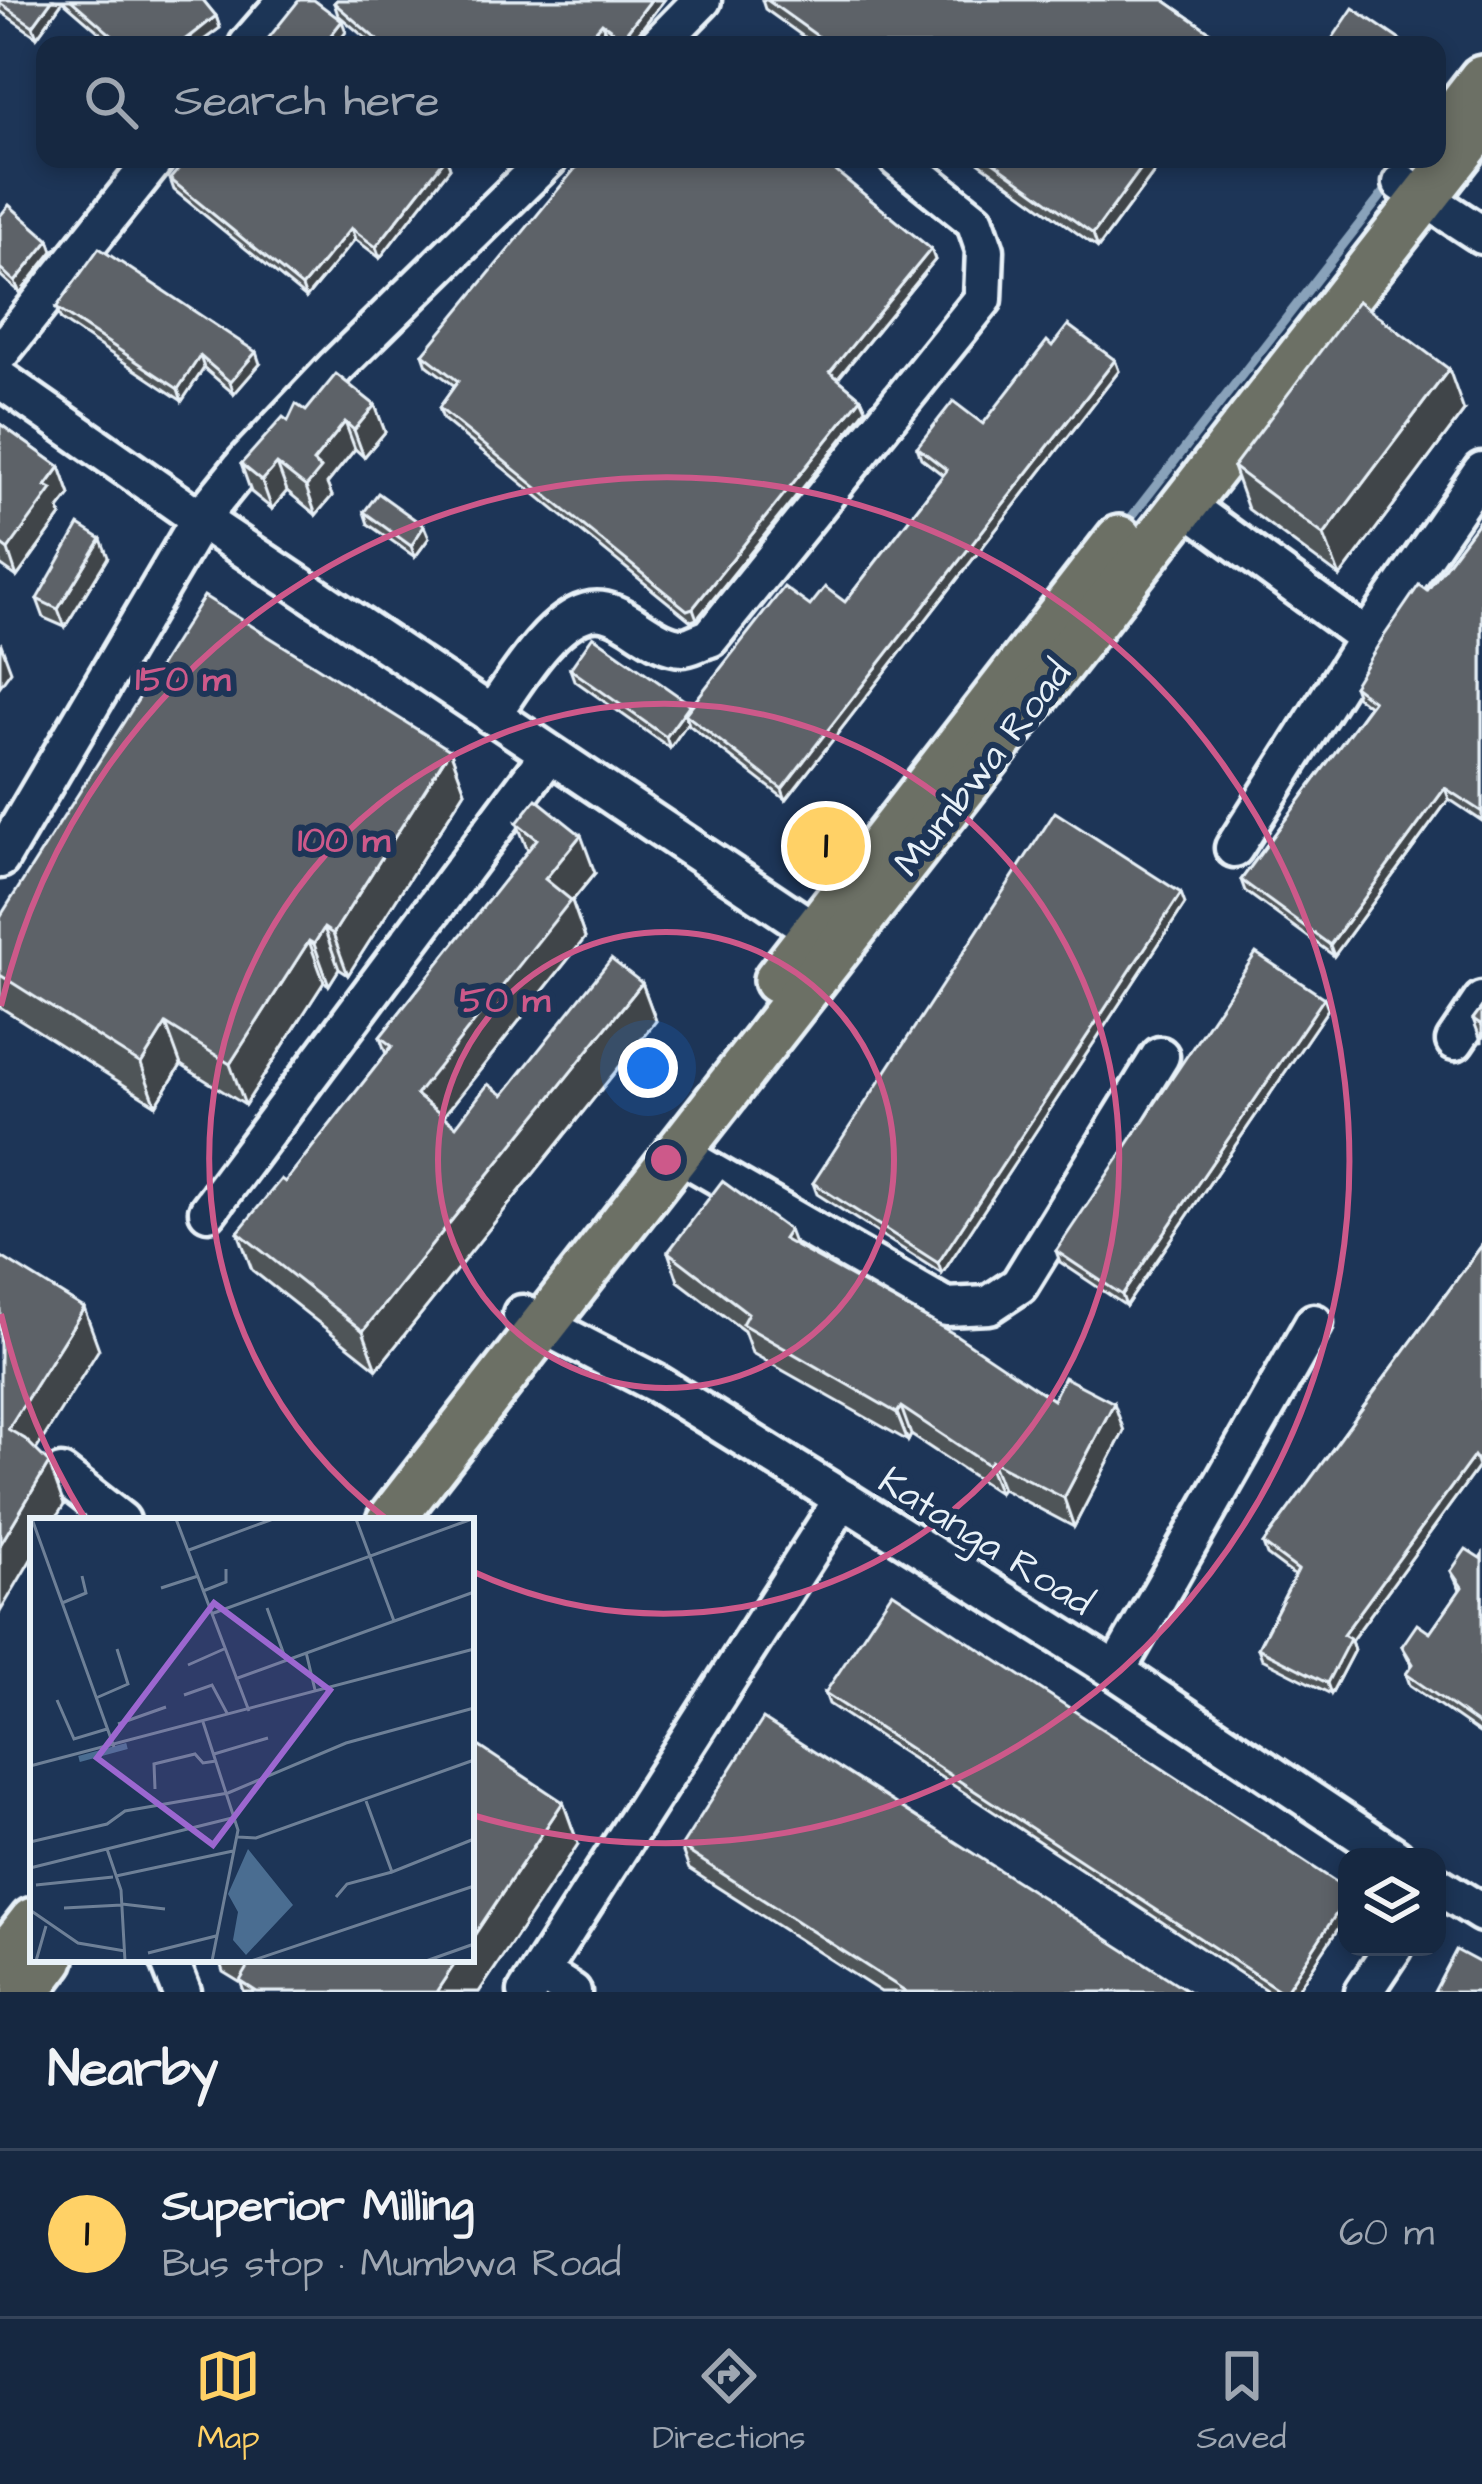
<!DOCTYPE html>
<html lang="en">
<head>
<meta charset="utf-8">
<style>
  :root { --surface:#162841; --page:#23344c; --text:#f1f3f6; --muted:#9ea6b1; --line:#35445a; --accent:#ffd166 }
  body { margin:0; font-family:"Architects Daughter",sans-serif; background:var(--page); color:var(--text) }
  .controls { position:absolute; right:36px; bottom:36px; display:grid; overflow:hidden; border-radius:24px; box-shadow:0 6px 18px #0003 }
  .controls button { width:108px; height:108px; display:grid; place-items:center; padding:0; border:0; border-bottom:3px solid var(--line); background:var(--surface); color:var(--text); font:60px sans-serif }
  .you { position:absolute; left:648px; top:1068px; width:42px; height:42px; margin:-30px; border:9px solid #fff; border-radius:50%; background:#1a73e8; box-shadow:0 0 0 18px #1a73e833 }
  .badge { display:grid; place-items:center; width:78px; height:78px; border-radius:50%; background:var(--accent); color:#111; font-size:39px; font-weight:700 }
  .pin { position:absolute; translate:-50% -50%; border:6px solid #fff; box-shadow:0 3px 12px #0006 }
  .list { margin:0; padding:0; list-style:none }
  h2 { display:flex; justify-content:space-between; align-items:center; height:156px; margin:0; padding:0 48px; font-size:51px }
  h2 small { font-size:39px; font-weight:400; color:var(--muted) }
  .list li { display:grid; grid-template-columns:78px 1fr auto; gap:36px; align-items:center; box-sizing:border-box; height:168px; padding:0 48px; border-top:3px solid var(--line) }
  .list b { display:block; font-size:45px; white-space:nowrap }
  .list p { margin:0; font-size:39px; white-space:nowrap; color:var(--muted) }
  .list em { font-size:39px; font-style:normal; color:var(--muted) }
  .icon { flex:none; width:66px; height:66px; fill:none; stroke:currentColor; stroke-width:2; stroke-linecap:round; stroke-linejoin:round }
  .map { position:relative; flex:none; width:1482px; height:1992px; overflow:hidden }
  .search { position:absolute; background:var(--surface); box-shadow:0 6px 18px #0003; left:36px; right:36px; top:36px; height:132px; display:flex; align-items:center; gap:30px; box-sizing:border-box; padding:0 42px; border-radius:24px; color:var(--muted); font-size:45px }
  .sheet { height:324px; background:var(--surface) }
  nav { display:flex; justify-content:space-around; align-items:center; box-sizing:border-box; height:168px; border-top:3px solid var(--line); background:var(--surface); font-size:33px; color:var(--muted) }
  nav a { display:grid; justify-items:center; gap:6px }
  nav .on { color:var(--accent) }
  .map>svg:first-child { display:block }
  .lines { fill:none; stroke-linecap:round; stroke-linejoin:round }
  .stream { stroke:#89a2ba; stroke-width:9 }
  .minor-casing { stroke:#e8f1f8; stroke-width:45 }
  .major-casing { stroke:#e8f1f8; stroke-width:54 }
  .minor { stroke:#1d3557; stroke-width:36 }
  .major { stroke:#6c7065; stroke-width:45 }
  .wall { fill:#505459; stroke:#e8f1f8; stroke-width:3 }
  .shaded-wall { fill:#414549; stroke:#e8f1f8; stroke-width:3 }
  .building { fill:#5d6268; stroke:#e8f1f8; stroke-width:3 }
  .ring { fill:none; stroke:#cd598a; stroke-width:6 }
  .labels { text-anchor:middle; stroke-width:12; stroke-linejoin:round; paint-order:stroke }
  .street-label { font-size:39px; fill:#e8f1f8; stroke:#1d3557 }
  .inset-river { fill:none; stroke:#4a6d91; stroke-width:6 }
  .inset-road { fill:none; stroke:#6e8097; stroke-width:3 }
  .view { fill:#9c67d0; fill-opacity:0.15; stroke:#9c67d0; stroke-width:6 }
  .inset-edge { fill:none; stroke:#e8f1f8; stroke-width:6 }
  .centre { fill:#cd598a; stroke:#1d3557; stroke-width:6 }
  .ring-label { font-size:36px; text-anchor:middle; font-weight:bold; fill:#cd598a; stroke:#1d3557; stroke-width:12; stroke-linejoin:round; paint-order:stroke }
</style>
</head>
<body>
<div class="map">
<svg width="1482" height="1992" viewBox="0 0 1482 1992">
  <rect width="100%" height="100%" fill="#1d3557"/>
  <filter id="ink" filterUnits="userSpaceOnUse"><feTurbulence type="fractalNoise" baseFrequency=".00833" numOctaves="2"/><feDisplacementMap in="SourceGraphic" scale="24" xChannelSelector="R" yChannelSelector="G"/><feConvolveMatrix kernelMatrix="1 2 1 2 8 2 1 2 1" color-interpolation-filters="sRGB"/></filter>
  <g filter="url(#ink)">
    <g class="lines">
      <g class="stream">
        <polyline points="1122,529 1410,159"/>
        <polyline points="751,1023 773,992"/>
      </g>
      <defs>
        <g id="minor">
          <polyline points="248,45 287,0"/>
          <polyline points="658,45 702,0"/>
          <polyline points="1402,183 1482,235"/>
          <polyline points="0,353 155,159"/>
          <polyline points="0,379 200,519 837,946"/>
          <polyline points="1185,505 1367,638"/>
          <path d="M 491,715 C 514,684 548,623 587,612 C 621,602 649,647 683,647 C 690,647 702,640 710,638 L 983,299 L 985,250 L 975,221 L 898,159"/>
          <polyline points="1234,848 1367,638 1482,471"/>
          <polyline points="0,859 200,519 246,462 336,367 548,159"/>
          <polyline points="1455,1041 1482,1001"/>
          <polyline points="680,1154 946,1307 989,1305 1019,1285 1160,1056"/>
          <polyline points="208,1211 549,754"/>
          <polyline points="522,1314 657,1384 843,1499 1116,1671 1395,1857"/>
          <polyline points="61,1474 121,1521"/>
          <polyline points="1116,1671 1314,1323"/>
          <polyline points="1437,1885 1482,1913"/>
          <polyline points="169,1959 182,1992"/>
          <polyline points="540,1972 572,1992"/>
          <polyline points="527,1992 843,1499"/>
          <polyline points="1364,1992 1394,1947"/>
        </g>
        <g id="major">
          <polyline points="1437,137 1482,79"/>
          <polyline points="777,980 1119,539"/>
          <polyline points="390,1521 1482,124"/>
          <polyline points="0,1963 33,1921"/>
          <polyline points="26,1992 51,1959"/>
        </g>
      </defs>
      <use href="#minor" class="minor-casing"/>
      <use href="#major" class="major-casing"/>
      <use href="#minor" class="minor"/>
      <use href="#major" class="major"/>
    </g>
    <g class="wall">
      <polygon points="0,0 203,0 216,16 220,28 197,45 114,45 63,1 37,37 0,11"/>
      <polygon points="337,0 664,0 629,45 621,45 606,34 597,45 374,45 338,15 334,3"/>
      <polygon points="762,0 1164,0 1229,45 815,45 765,9"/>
      <polygon points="445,159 447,159 450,168 380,258 355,239 306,298 174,190 170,179"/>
      <polygon points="974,159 1164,159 1098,248"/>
      <polygon points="0,216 49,240 53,251 20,293 0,275"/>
      <polygon points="931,249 935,260 838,379 861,398 866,409 697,619 691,621 443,419 439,408 455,386 427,365 423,354"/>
      <polygon points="56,308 260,364 234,394 204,368 182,401 61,320"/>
      <polygon points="1052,346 1115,360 1119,371 786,800 689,725 688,722 670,748 574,680 570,669 690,704 691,707 810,606 845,602 943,475 921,458 917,447 983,424"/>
      <polygon points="375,405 385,432 364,457 355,449 327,484 332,496 316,515 287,491 272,509 251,492 241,464 288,421 306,411"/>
      <polygon points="1464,411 1340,577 1248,509 1233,467"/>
      <polygon points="0,424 60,467 70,495 59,509 61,516 17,577 0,565"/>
      <polygon points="364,512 429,538 415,557 368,524"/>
      <polygon points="1482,517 1482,821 1449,799 1334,956 1245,891 1241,880 1369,706 1357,697 1353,686 1427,591"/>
      <polygon points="108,557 65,627 44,618 37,599"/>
      <polygon points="450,750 465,791 348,975 339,969 329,985 324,982 245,1105 181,1065 156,1105 0,1007 0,917"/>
      <polygon points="517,823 595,873 572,901 585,938 443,1117 456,1126 503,1095 642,983 656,1021 377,1369 252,1270 238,1232 285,1182 386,1054 380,1037 528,851"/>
      <polygon points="1185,904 942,1274 817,1194 813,1183"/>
      <polygon points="1324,998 1328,1009 1126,1306 1060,1262 1056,1251"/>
      <polygon points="1482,1007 1482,1043 1473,1019"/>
      <polygon points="1482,1245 1482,1472 1478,1467 1351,1641 1354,1650 1331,1694 1262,1659 1258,1648 1295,1576 1267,1555 1263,1544"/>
      <polygon points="795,1246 1053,1400 1124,1431 1074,1527 1002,1489 999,1493 911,1435 908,1441 752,1353 744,1331 678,1281 668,1252"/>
      <polygon points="1482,1555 1482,1735 1410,1685 1406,1674 1412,1666 1402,1646 1430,1633 1460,1590 1451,1571 1480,1558"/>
      <polygon points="825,1693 1347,1889 1347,1915 1296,1992 1269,1992 829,1704"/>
      <polygon points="563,1802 578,1844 479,1992 244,1992 241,1983 223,1972 219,1959 471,1959"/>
      <polygon points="681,1847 1190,1992 881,1992 689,1869"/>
    </g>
    <g class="shaded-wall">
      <polygon points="52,0 63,1 37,37 33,26"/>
      <polygon points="651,0 664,0 629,45 625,45 622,38"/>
      <polygon points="216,16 220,28 197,45 180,45"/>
      <polygon points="342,21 346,32 336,45 323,45"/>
      <polygon points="602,23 606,34 597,45 583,45"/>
      <polygon points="445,159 447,159 450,168 380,258 376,247"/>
      <polygon points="1148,159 1164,159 1098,248 1093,234"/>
      <polygon points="351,228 355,239 306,298 302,287"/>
      <polygon points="49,240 53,251 20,293 15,282"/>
      <polygon points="931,249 935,260 834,383 830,372"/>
      <polygon points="256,352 260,364 234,394 230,382"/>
      <polygon points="200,356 204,368 182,401 178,389"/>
      <polygon points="1115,360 1119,371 786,800 782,789"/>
      <polygon points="1449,369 1464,411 1340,577 1324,535"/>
      <polygon points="861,398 866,409 697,619 693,608"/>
      <polygon points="375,405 385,432 364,457 354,430"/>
      <polygon points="345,422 355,449 327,484 332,496 316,515 306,487 313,462"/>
      <polygon points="277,464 287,491 272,509 262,481"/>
      <polygon points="60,467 70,495 59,509 61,516 17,577 8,550 46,486"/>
      <polygon points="424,526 429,538 415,557 411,546"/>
      <polygon points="101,539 108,557 65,627 58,609"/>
      <polygon points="1,644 11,671 0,686 0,645"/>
      <polygon points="690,704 694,715 685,714 688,722 670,748 666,737"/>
      <polygon points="450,750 465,791 348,975 333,934"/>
      <polygon points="1445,788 1449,799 1334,956 1330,945"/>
      <polygon points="581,835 595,873 572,901 585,938 430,1133 416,1095 545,879"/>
      <polygon points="1181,893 1185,904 942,1274 938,1263"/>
      <polygon points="324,928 339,969 329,985 314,944"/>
      <polygon points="309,941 324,982 245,1105 230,1064"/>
      <polygon points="642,983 656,1021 377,1369 363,1331"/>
      <polygon points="1324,998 1328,1009 1126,1306 1122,1295"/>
      <polygon points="166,1024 181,1065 156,1105 141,1064"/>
      <polygon points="789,1230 800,1259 783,1239"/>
      <polygon points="84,1308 99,1349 23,1471 8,1429"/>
      <polygon points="1114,1403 1124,1431 1074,1527 1064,1498"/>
      <polygon points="901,1407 911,1435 908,1441 897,1413"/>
      <polygon points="1474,1456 1478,1467 1351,1641 1354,1650 1331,1694 1327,1683 1343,1635"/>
      <polygon points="991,1461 1002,1489 999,1493 988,1465"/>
      <polygon points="49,1463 64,1505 54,1521 33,1521 33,1556 0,1612 0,1545"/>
      <polygon points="563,1802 578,1844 479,1992 436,1992 458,1959 471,1959 471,1940"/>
      <polygon points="1347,1897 1347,1915 1296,1992 1285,1992"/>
    </g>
    <g class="building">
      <polygon points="0,0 52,0 33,26 0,3"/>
      <polygon points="71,0 203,0 216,16 179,44 181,45 123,45"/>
      <polygon points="299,0 314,0 342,21 323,45 263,45"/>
      <polygon points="337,0 651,0 622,38 602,23 583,45 383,45 334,3"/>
      <polygon points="767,0 1164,0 1229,45 830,45"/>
      <polygon points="1353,8 1400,40 1397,45 1328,45"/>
      <polygon points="187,159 445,159 376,247 351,228 302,287 170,179"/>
      <polygon points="583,159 821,159 931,249 830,372 861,398 693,608 687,610 439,408 458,381 423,354"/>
      <polygon points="989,159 1148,159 1093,234"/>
      <polygon points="9,205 49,240 15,282 0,268 0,216"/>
      <polygon points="99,248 256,352 230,382 200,356 178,389 56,308"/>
      <polygon points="1358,301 1449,369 1324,535 1233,467"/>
      <polygon points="1068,325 1115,360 782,789 685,714 784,587 810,606 825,587 845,602 947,470 917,447 953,401 983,424 1047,341 1052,346"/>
      <polygon points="336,374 375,405 354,430 345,422 313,462 321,469 306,487 277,464 262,481 241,464 283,417 288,421 296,404 306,411"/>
      <polygon points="0,424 60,467 46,486 52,489 8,550 0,544"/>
      <polygon points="378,493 424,526 411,546 364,512"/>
      <polygon points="1482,517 1482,812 1445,788 1330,945 1241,880 1373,701 1353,686 1382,639 1419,585 1427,591"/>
      <polygon points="79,525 101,539 58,609 37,599"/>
      <polygon points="204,596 450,750 333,934 324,928 314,944 309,941 230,1064 166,1024 141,1064 0,975 0,917"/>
      <polygon points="593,636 690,704 666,737 570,669"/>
      <polygon points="536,799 581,835 545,879 571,900 416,1095 456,1126 488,1084 503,1095 611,959 642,983 363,1331 238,1232 281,1179 285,1182 392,1046 380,1037 537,839 517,823"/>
      <polygon points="1055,812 1181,893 938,1263 813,1183"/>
      <polygon points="1256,953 1324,998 1122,1295 1056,1251"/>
      <polygon points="1482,1007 1482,1025 1473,1019"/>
      <polygon points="722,1181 789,1230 783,1239 956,1335 1053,1400 1064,1377 1114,1403 1064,1498 991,1461 988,1465 901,1407 897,1413 742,1324 748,1313 668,1252"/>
      <polygon points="1482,1245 1482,1467 1474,1456 1343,1635 1350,1639 1327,1683 1258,1648 1298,1570 1263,1544"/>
      <polygon points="0,1256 84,1308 8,1429 25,1439 49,1463 0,1545"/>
      <polygon points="1466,1549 1480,1558 1482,1555 1482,1727 1406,1674 1413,1664 1402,1646 1417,1624 1430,1633 1462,1587 1451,1571"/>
      <polygon points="892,1592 1347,1889 1347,1897 1285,1992 1282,1992 825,1693"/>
      <polygon points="763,1719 1190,1992 907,1992 681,1847"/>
      <polygon points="471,1741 563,1802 471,1940"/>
      <polygon points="1456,1950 1482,1964 1482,1992 1434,1992"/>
      <polygon points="253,1959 458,1959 436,1992 257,1992 240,1981"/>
    </g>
  </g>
  <g class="ring">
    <circle cx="666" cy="1160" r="228"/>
    <path d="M389 1521A455 455 0 1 1 474 1572"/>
    <path d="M84 1517A683 683 0 0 1 1 1314M1 1006A683 683 0 1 1 472 1815"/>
  </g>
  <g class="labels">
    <g class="street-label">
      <text transform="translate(981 767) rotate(-52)" y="14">Mumbwa Road</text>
      <text transform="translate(987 1540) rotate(32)" y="14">Katanga Road</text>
    </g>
  </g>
  <g transform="translate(30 1518)">
    <rect width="444" height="444" fill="#1d3557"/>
    <path d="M 218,331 L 263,387 L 216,437 L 203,422 L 208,394 L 198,376 Z" fill="#4a6d91"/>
    <path class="inset-river" d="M 49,241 L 97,228"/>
    <path class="inset-road" d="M 2,1 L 84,229M 146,1 L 219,193M 326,1 L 364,103M 159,32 L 243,1M 131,70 L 168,58M 173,73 L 196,64 L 196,51M 32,85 L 56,75 L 52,58M 237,90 L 256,142M 181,96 L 442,1M 276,134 L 285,172M 158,147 L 194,131M 205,161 L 444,74M 154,177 L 182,167 L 198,197M 66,180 L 98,166 L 87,131M 27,182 L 44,221 L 77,211M 173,204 L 208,312 L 182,443M 88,206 L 136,189M 184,236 L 238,220M 0,248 L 444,131M 125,271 L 124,246 L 165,236 L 173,245 L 186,243M 336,283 L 362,354 L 444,321M 208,319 L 226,320 L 444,242M 0,324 L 77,306 L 95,293 L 198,275 L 316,225 L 444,190M 77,331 L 91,372 L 95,443M 0,350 L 206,299M 86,358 L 203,333M 6,367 L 83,359M 306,379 L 317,366 L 362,354M 92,386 L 135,391M 34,390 L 92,387M 0,392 L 48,425 L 95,433M 118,435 L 186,418M 6,443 L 16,408M 221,443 L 444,368M 396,443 L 444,426"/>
    <path class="view" d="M 184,85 L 300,172 L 183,327 L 67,240 Z"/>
    <rect width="444" height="444" class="inset-edge"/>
  </g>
  <circle cx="666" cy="1160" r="18" class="centre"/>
  <g class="ring-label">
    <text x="183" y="690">150 m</text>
    <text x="344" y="851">100 m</text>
    <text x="505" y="1011">50 m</text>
  </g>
</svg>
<div class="controls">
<button><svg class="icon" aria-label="layers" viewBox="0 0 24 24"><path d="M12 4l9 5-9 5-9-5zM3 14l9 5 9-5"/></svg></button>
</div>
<div class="you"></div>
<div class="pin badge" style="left:826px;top:846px">1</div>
<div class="search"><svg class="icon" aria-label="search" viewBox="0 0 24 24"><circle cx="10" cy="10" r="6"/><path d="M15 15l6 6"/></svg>Search here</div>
</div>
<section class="sheet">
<h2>Nearby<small></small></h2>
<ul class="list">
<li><span class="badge">1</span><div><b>Superior Milling</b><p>Bus stop · Mumbwa Road</p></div><em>60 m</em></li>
</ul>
</section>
<nav>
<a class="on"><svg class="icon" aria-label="map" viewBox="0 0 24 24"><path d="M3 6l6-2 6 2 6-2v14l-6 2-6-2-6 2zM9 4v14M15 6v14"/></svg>Map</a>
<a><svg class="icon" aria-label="directions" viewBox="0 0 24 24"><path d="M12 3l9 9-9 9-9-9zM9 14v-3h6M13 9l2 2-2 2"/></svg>Directions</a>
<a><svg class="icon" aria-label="saved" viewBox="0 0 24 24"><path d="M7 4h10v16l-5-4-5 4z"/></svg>Saved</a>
</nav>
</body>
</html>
